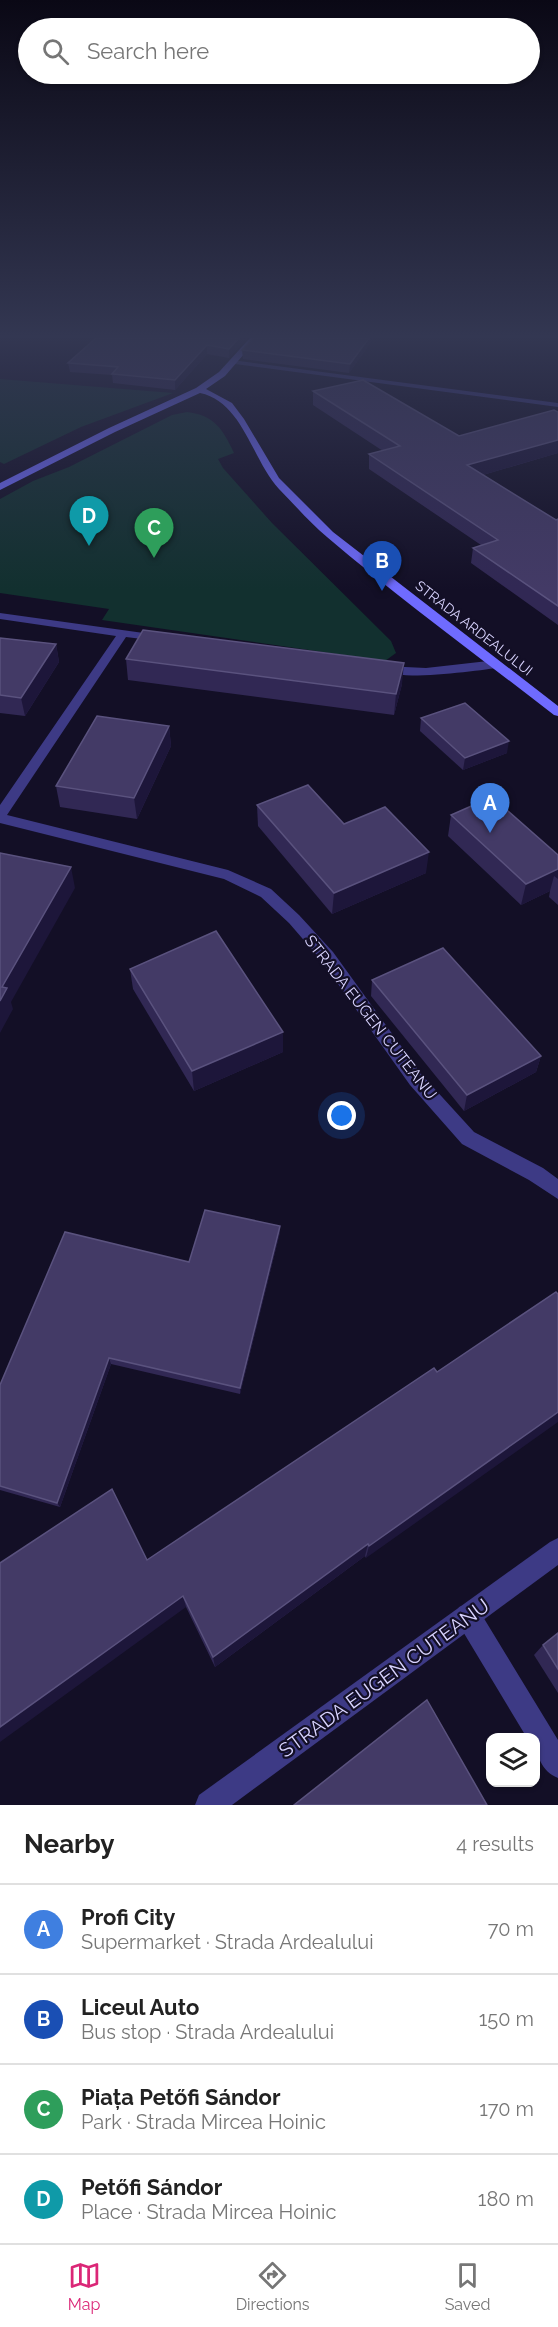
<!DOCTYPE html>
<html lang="en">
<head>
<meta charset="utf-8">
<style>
  :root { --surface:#fff; --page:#f6f6f6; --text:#222; --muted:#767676; --line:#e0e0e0; --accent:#db2777 }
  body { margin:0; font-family:Raleway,sans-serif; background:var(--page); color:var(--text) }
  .controls { position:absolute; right:18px; bottom:18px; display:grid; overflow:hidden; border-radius:12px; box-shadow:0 2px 4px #0004 }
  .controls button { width:54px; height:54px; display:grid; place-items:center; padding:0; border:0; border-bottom:2px solid var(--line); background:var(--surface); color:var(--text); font:30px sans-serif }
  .you { position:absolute; left:342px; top:1116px; width:21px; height:21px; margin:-15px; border:4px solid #fff; border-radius:50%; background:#1a73e8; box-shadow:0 0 0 9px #1a73e833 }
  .badge { display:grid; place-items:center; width:39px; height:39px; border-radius:50%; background:var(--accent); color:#fff; font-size:20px; font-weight:700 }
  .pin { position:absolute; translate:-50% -50px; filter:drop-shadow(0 2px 3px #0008) }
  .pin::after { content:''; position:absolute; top:32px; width:21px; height:18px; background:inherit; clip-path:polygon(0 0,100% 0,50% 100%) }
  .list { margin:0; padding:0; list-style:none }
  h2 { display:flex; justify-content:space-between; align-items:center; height:78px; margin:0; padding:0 24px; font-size:26px }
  h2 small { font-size:20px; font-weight:400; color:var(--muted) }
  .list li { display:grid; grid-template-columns:39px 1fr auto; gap:18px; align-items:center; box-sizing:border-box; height:90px; padding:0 24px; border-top:2px solid var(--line) }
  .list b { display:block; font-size:22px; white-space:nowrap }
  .list p { margin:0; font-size:20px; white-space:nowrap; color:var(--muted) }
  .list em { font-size:20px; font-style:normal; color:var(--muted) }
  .icon { flex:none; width:33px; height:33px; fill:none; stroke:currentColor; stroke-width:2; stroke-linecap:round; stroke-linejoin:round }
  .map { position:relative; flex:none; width:558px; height:1805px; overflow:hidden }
  .search { position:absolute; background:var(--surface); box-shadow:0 2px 4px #0004; left:18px; right:18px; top:18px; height:66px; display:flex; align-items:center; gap:15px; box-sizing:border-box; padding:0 21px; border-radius:33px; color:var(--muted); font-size:22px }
  .sheet { height:438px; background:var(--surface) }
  nav { display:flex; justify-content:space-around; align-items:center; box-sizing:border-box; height:84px; border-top:2px solid var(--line); background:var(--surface); font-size:16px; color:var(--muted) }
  nav a { display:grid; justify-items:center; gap:3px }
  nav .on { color:var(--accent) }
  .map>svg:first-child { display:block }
  .green { fill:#12302f }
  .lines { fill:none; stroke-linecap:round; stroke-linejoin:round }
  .lane { fill:#3d3a85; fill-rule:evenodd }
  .street { fill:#3d3a85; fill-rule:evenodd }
  .secondary { fill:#6f6bff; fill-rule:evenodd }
  .wall { fill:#312854 }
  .shaded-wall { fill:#1d163a }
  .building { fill:#433a66; stroke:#5a527e; stroke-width:1.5 }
  .labels { text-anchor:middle; stroke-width:4.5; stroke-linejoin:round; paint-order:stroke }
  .far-street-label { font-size:14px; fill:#d9d4ff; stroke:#130f26 }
  .street-label { font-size:16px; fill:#d9d4ff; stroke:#130f26 }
  .near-street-label { font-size:20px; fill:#d9d4ff; stroke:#130f26 }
</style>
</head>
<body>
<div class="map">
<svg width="558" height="1805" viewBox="0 0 558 1805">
  <rect width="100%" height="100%" fill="#130f26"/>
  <g class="green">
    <polygon points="0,379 173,393 81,427 4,464 0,462"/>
    <path d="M 187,412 C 214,415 223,429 234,453 L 218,459 L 223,468 L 272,523 L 391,641 L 396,653 L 385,661 L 102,620 L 109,609 L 0,593 L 0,499 L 33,481 L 69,467 L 172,415 Z"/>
  </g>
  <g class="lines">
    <path class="lane" d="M 468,1604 L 477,1607 L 558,1740 L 558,1778 C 541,1771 536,1755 536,1738 L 527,1738 L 459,1625 L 456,1616 L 459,1607 Z"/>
    <g class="street">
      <polygon points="232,360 558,403 558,407 235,364 232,364"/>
      <polygon points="0,613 158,635 164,638 158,641 126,637 7,815 228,870 271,889 299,915 333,952 422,1075 474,1132 543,1168 558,1179 558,1199 529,1180 462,1144 410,1085 321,960 289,923 261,897 224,879 0,823 0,805 116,636 0,619"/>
      <path d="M 497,660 L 503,664 L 501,667 C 480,671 393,682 378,670 L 384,666 L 426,668 Z"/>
      <polygon points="558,1538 558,1565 232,1805 195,1805 199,1795 550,1542"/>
    </g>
    <path class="secondary" d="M 250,338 L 258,338 L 225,376 L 206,389 L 232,403 L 244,419 L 279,478 L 333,532 L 558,706 L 558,716 L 554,715 C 478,656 400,599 327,537 C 310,523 295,505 279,489 C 252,460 243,402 200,393 L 115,432 L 0,490 L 0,483 L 109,428 L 196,388 L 219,372 Z"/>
  </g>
  <g class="wall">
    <polygon points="247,338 229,358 207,354 175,390 113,383 112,375 70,372 68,363"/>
    <polygon points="374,338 349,373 243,359 242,350"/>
    <polygon points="313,391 459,436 558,453 483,475 556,520 558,519 558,625 471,563 473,548 481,545 369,469 369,454 383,451 313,405"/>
    <polygon points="0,638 56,644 59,662 25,716 0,713"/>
    <polygon points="126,659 402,684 394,715 128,680"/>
    <polygon points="421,718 507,753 463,770 420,731"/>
    <polygon points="169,726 171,746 137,819 60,807 56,786"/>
    <polygon points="257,805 344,824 426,873 332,914 258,826"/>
    <polygon points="451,815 558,855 558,905 549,897 550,891 521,905 448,836"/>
    <polygon points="130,969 283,1032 283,1052 194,1091 133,989"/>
    <polygon points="372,980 541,1056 536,1072 464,1111 371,996"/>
    <polygon points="280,1232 240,1394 111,1364 60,1507 0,1490 0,1385 189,1262"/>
    <polygon points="434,1368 366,1558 365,1556 215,1667 186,1607 147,1560"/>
    <polygon points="558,1633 558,1693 534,1655 543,1645"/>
  </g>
  <g class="shaded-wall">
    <polygon points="239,338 247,338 229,358 229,349"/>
    <polygon points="369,338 374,338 349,373 350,364"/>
    <polygon points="207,345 207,354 175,390 175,380"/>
    <polygon points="558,440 558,453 465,480 467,465"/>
    <polygon points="56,644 59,662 25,716 21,698"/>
    <polygon points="404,663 402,684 394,715 396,694"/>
    <polygon points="169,726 171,746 137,819 134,798"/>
    <polygon points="509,741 507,753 463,770 465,758"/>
    <polygon points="429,852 426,873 332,914 334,893"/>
    <polygon points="71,867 75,888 11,1002 13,1009 0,1033 0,1001 2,987"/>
    <polygon points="558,869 558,879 554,876 550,891 521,905 526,884"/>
    <polygon points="283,1032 283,1052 194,1091 192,1071"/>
    <polygon points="541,1056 536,1072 464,1111 467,1095"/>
    <polygon points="280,1226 280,1232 240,1394 240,1388"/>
    <polygon points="109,1358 111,1364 60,1507 57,1503"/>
    <polygon points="558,1412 558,1422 366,1558 369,1546"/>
    <polygon points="368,1544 365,1556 215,1667 213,1657"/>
    <polygon points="183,1596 186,1607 0,1742 0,1727"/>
  </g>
  <g class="building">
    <polygon points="96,338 239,338 229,349 207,345 175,380 112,374 118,367 68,363"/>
    <polygon points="254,338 369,338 350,364 242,350"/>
    <polygon points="363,380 459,436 554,410 558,412 558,440 467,465 556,520 558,519 558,606 473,548 498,540 369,454 400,446 313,391"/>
    <polygon points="143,630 404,663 396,694 126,659"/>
    <polygon points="0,638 56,644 21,698 0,695"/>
    <polygon points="465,703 509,741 465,758 421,718"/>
    <polygon points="97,716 169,726 134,798 56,786"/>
    <polygon points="308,785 344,824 385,807 429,852 334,893 257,805"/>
    <polygon points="492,797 558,855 558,869 526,884 451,815"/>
    <polygon points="0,853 71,867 2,987 7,988 0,1001"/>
    <polygon points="216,931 283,1032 192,1071 130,969"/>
    <polygon points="443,948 541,1056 467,1095 372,980"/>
    <polygon points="205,1210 280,1226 240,1388 109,1358 57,1503 0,1486 0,1385 65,1232 189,1262"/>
    <polygon points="556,1292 558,1294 558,1412 369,1546 368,1544 213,1657 183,1596 0,1727 0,1563 112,1489 147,1560 434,1368 437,1372"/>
    <polygon points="558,1633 558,1669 543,1645"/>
    <polygon points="427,1700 487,1805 294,1805"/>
  </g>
  <linearGradient id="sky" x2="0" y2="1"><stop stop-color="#0a0815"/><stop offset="0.57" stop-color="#333752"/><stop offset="1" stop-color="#333752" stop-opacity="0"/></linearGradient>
  <rect width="558" height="590" fill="url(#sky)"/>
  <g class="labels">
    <g class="far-street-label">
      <text transform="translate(474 628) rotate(38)" y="5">STRADA ARDEALULUI</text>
    </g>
    <g class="street-label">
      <text transform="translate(371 1017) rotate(52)" y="6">STRADA EUGEN CUTEANU</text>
    </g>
    <g class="near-street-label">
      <text transform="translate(384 1678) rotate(-36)" y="7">STRADA EUGEN CUTEANU</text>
    </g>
  </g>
</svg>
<div class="controls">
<button><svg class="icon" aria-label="layers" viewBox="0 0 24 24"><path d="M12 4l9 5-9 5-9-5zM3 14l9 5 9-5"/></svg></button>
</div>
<div class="you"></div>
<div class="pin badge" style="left:490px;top:833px;background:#3f7fe0">A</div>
<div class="pin badge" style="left:382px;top:591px;background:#1a4fb4">B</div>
<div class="pin badge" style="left:154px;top:558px;background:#2e9e5b">C</div>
<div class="pin badge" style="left:89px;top:546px;background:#0f9aa8">D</div>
<div class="search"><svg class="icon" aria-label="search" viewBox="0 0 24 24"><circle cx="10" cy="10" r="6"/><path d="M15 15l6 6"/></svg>Search here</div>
</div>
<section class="sheet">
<h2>Nearby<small>4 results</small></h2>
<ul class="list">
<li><span class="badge" style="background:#3f7fe0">A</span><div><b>Profi City</b><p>Supermarket · Strada Ardealului</p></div><em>70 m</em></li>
<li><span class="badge" style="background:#1a4fb4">B</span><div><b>Liceul Auto</b><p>Bus stop · Strada Ardealului</p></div><em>150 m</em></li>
<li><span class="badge" style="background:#2e9e5b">C</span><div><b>Piața Petőfi Sándor</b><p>Park · Strada Mircea Hoinic</p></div><em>170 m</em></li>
<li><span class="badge" style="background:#0f9aa8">D</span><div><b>Petőfi Sándor</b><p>Place · Strada Mircea Hoinic</p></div><em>180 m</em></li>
</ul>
</section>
<nav>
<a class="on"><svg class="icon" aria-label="map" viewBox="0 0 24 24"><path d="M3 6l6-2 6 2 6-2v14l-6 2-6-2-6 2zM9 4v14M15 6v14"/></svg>Map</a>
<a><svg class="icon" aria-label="directions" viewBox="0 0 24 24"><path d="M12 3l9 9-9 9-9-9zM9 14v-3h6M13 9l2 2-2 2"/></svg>Directions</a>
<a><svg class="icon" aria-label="saved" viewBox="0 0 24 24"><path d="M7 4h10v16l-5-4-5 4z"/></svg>Saved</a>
</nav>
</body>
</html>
